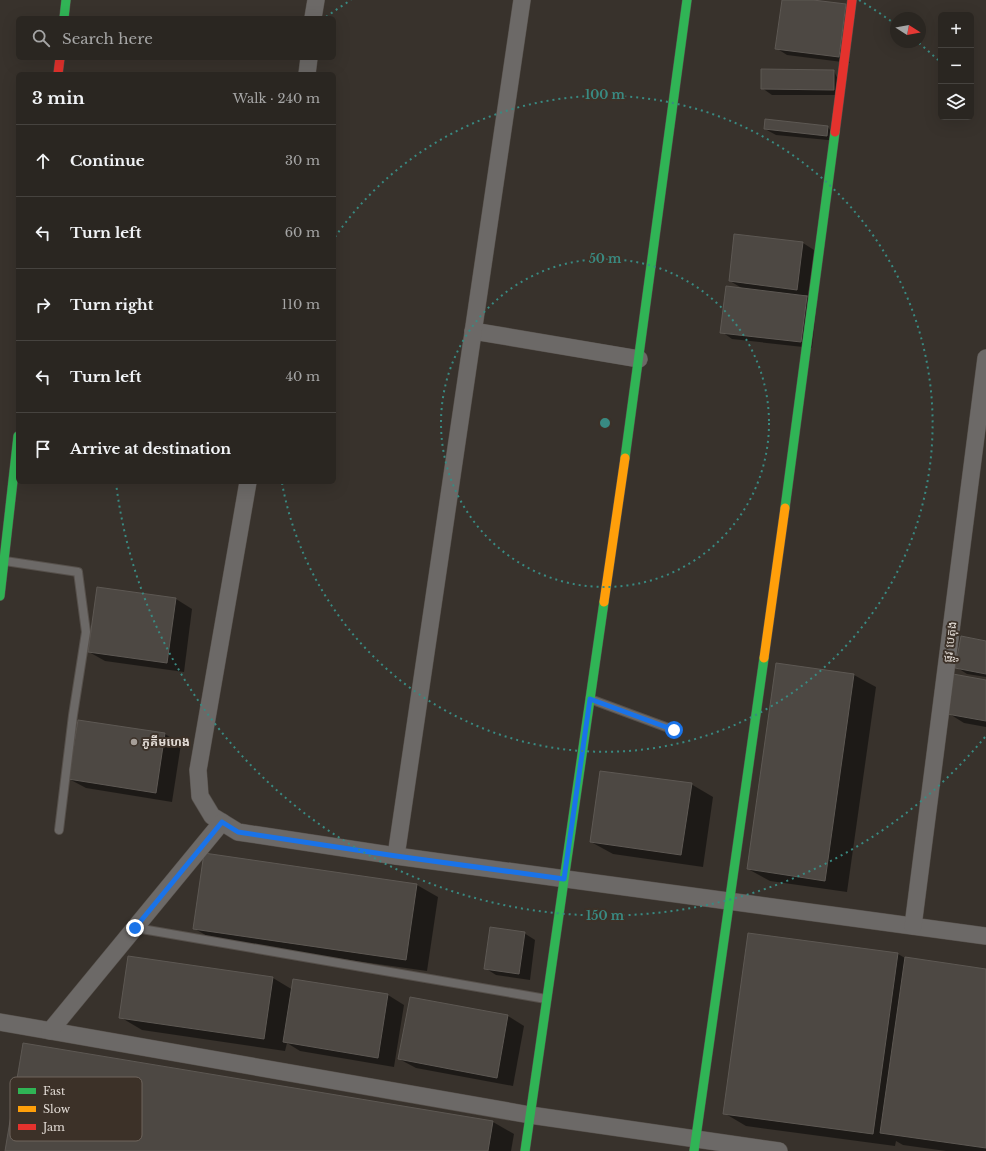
<!DOCTYPE html>
<html lang="en">
<head>
<meta charset="utf-8">
<style>
  :root { --surface:#2a2621; --page:#322e2a; --text:#f1f3f6; --muted:#a5a5a5; --line:#46433f }
  body { margin:0; font-family:"Libre Baskerville","Noto Sans Khmer",serif; background:var(--page); color:var(--text) }
  .controls { position:absolute; right:12px; top:12px; display:grid; overflow:hidden; border-radius:6px; box-shadow:0 4px 16px #0002 }
  .controls button { width:36px; height:36px; display:grid; place-items:center; padding:0; border:0; border-bottom:1px solid var(--line); background:var(--surface); color:var(--text); font:20px sans-serif }
  .compass { position:absolute; left:890px; top:12px; width:36px; height:36px; border-radius:50%; background:var(--surface); box-shadow:0 4px 16px #0002; rotate:101deg }
  .stop { position:absolute; width:12px; height:12px; margin:-9px; border:3px solid #1a73e8; border-radius:50%; background:#fff }
  .stop.end { background:#1a73e8; border-color:#fff; box-shadow:0 1px 4px #0008 }
  .list { margin:0; padding:0; list-style:none }
  h2 { display:flex; justify-content:space-between; align-items:center; height:52px; margin:0; padding:0 16px; font-size:17px }
  h2 small { font-size:13px; font-weight:400; color:var(--muted) }
  .list li { display:grid; grid-template-columns:26px 1fr auto; gap:12px; align-items:center; box-sizing:border-box; height:72px; padding:0 16px; border-top:1px solid var(--line) }
  .list b { display:block; font-size:15px; white-space:nowrap }
  .list em { font-size:13px; font-style:normal; color:var(--muted) }
  .icon { flex:none; width:22px; height:22px; fill:none; stroke:currentColor; stroke-width:2; stroke-linecap:round; stroke-linejoin:round }
  .map { position:relative; flex:none; width:986px; height:1151px; overflow:hidden }
  .search { position:absolute; background:var(--surface); box-shadow:0 4px 16px #0002; left:16px; top:16px; width:320px; height:44px; display:flex; align-items:center; gap:10px; box-sizing:border-box; padding:0 14px; border-radius:6px; color:var(--muted); font-size:15px }
  .panel { position:absolute; background:var(--surface); box-shadow:0 4px 16px #0002; left:16px; top:72px; width:320px; height:412px; border-radius:6px }
  .map>svg:first-child { display:block }
  .shadow { fill:#0007 }
  .building { fill:#4d4843; stroke:#5d5853 }
  .lines { fill:none; stroke-linecap:round; stroke-linejoin:round }
  .lane-casing { stroke:#56504b; stroke-width:10 }
  .street-casing { stroke:#56504b; stroke-width:18 }
  .fast-casing { stroke:#56504b; stroke-width:10 }
  .slow-casing { stroke:#56504b; stroke-width:10 }
  .jam-casing { stroke:#56504b; stroke-width:10 }
  .lane { stroke:#6c6967; stroke-width:8 }
  .street { stroke:#6c6967; stroke-width:17 }
  .fast { stroke:#30b455; stroke-width:9 }
  .slow { stroke:#ff9f0a; stroke-width:9 }
  .jam { stroke:#e5322d; stroke-width:9 }
  .route { stroke:#1a73e8; stroke-width:5 }
  .ring { fill:none; stroke:#398a82; stroke-width:2; stroke-dasharray:2 4 }
  .poi-dot { fill:#a69f99; stroke:#3c3128; stroke-width:1.5 }
  .labels { text-anchor:middle; stroke-width:4; stroke-linejoin:round; paint-order:stroke }
  .street-label { font-size:12px; fill:#e1dad4; stroke:#3c3128 }
  .poi-label { font-size:12px; font-weight:bold; fill:#e1dad4; stroke:#3c3128; text-anchor:start }
  .key { fill:#3c3128; stroke:#6e645c; stroke-width:1 }
  .key-label { font-size:11px; fill:#e1dad4 }
  .centre { fill:#398a82; stroke:#3c3128; stroke-width:2 }
  .ring-label { font-size:12px; text-anchor:middle; font-weight:bold; fill:#398a82; stroke:#3c3128; stroke-width:4; stroke-linejoin:round; paint-order:stroke }
</style>
</head>
<body>
<div class="map">
<svg width="986" height="1151" viewBox="0 0 986 1151">
  <rect width="100%" height="100%" fill="#38322c"/>
  <g class="shadow">
    <polygon points="783,0 805,0 850,63 787,55 776,48"/>
    <polygon points="834,71 845,95 772,95 762,88"/>
    <polygon points="828,127 838,141 776,135 765,129"/>
    <polygon points="735,235 803,243 814,250 808,295 803,295 817,303 812,348 732,339 722,332 745,290 730,281"/>
    <polygon points="98,588 176,599 192,609 184,672 105,661 89,652"/>
    <polygon points="986,642 986,677 967,674 956,667"/>
    <polygon points="777,664 854,675 876,687 847,892 770,881 748,869"/>
    <polygon points="986,681 986,727 964,723 948,713"/>
    <polygon points="79,721 165,734 181,744 172,802 86,788 69,779"/>
    <polygon points="691,784 713,797 703,867 613,854 591,842"/>
    <polygon points="417,885 438,897 427,971 216,941 195,929"/>
    <polygon points="524,933 535,940 530,980 496,975 485,968"/>
    <polygon points="898,954 905,958 986,970 986,1151 946,1151 903,1145 896,1141 895,1146 746,1126 724,1113"/>
    <polygon points="273,978 293,990 388,995 404,1005 394,1067 300,1051 287,1043 285,1051 142,1030 120,1017"/>
    <polygon points="411,998 508,1016 524,1026 513,1086 416,1068 399,1059"/>
    <polygon points="493,1122 514,1134 511,1151 6,1151"/>
  </g>
  <g class="building">
    <polygon points="782,0 813,0 846,4 839,57 775,49"/>
    <polygon points="761,69 834,70 834,90 761,89"/>
    <polygon points="765,119 828,126 827,136 764,129"/>
    <polygon points="734,234 803,242 797,290 729,281"/>
    <polygon points="726,286 807,296 801,342 720,333"/>
    <polygon points="97,587 176,598 167,663 88,652"/>
    <polygon points="961,636 986,641 986,674 955,668"/>
    <polygon points="776,663 854,674 825,881 747,869"/>
    <polygon points="953,674 986,680 986,721 947,714"/>
    <polygon points="78,720 165,733 156,793 68,779"/>
    <polygon points="600,771 692,783 681,855 590,842"/>
    <polygon points="204,853 417,884 406,960 193,929"/>
    <polygon points="490,927 525,932 519,974 484,969"/>
    <polygon points="748,933 898,953 873,1134 723,1114"/>
    <polygon points="128,956 273,977 264,1039 119,1018"/>
    <polygon points="905,957 986,969 986,1148 880,1133"/>
    <polygon points="293,979 388,994 378,1058 283,1042"/>
    <polygon points="410,997 508,1015 497,1078 398,1059"/>
    <polygon points="23,1043 493,1121 488,1151 5,1151"/>
  </g>
  <g class="lines">
    <defs>
      <g id="lane">
        <polyline points="5,561 78,572 86,632 73,715 59,830"/>
        <polyline points="590,699 674,730"/>
        <polyline points="136,928 546,999"/>
      </g>
      <g id="street">
        <polyline points="313,18 316,0"/>
        <polyline points="307,74 309,58"/>
        <polyline points="473,331 639,359"/>
        <polyline points="248,482 198,770 200,796 212,816 238,832 396,856 986,936"/>
        <polyline points="396,856 522,0"/>
        <polyline points="913,926 986,358"/>
        <polyline points="0,1022 530,1115 779,1151"/>
        <polyline points="50,1031 222,822"/>
      </g>
      <g id="fast">
        <polyline points="64,18 66,0"/>
        <polyline points="625,458 687,0"/>
        <polyline points="785,508 835,132"/>
        <polyline points="0,596 18,436"/>
        <polyline points="525,1151 604,602"/>
        <polyline points="694,1151 764,658"/>
      </g>
      <g id="slow">
        <polyline points="604,602 625,458"/>
        <polyline points="764,658 785,508"/>
      </g>
      <g id="jam">
        <polyline points="58,74 60,58"/>
        <polyline points="835,132 852,0"/>
      </g>
    </defs>
    <use href="#lane" class="lane-casing"/>
    <use href="#street" class="street-casing"/>
    <use href="#fast" class="fast-casing"/>
    <use href="#slow" class="slow-casing"/>
    <use href="#jam" class="jam-casing"/>
    <use href="#lane" class="lane"/>
    <use href="#street" class="street"/>
    <use href="#fast" class="fast"/>
    <use href="#slow" class="slow"/>
    <use href="#jam" class="jam"/>
  </g>
  <g class="lines">
    <polyline class="route" points="135,928 222,822 238,832 396,856 564,879 590,699 674,730"/>
  </g>
  <g class="ring">
    <circle cx="605" cy="423" r="164"/>
    <path d="M335 237A328 328 0 1 1 282 483"/>
    <path d="M985 737A493 493 0 0 1 116 483M326 17A493 493 0 0 1 351 0M859 0A493 493 0 0 1 895 24M919 43A493 493 0 0 1 938 60"/>
  </g>
  <circle class="poi-dot" cx="134" cy="742" r="4"/>
  <g class="labels">
    <g class="street-label">
      <text transform="translate(950 642) rotate(-83)" y="4">ផ្លូវ បេតុង</text>
    </g>
    <g class="poi-label">
      <text x="142" y="746">ភូគីមហេង</text>
    </g>
  </g>
  <rect x="10" y="1077" width="132" height="64" rx="6" class="key"/>
  <rect x="18" y="1088" width="18" height="6" fill="#30b455"/>
  <rect x="18" y="1106" width="18" height="6" fill="#ff9f0a"/>
  <rect x="18" y="1124" width="18" height="6" fill="#e5322d"/>
  <g class="key-label">
    <text x="43" y="1095">Fast</text>
    <text x="43" y="1113">Slow</text>
    <text x="43" y="1131">Jam</text>
  </g>
  <circle cx="605" cy="423" r="6" class="centre"/>
  <g class="ring-label">
    <text x="605" y="99">100 m</text>
    <text x="605" y="263">50 m</text>
    <text x="605" y="920">150 m</text>
  </g>
</svg>
<div class="controls">
<button>+</button>
<button>−</button>
<button><svg class="icon" aria-label="layers" viewBox="0 0 24 24"><path d="M12 4l9 5-9 5-9-5zM3 14l9 5 9-5"/></svg></button>
</div>
<svg class="compass" viewBox="-18 -18 36 36"><path d="M0-13l5 13h-10z" fill="#e53935"/><path d="M0 13l5-13h-10z" fill="#a5a5a5"/></svg>
<div class="stop" style="left:674px;top:730px"></div>
<div class="stop end" style="left:135px;top:928px"></div>
<div class="search"><svg class="icon" aria-label="search" viewBox="0 0 24 24"><circle cx="10" cy="10" r="6"/><path d="M15 15l6 6"/></svg>Search here</div>
<section class="panel">
<h2>3 min<small>Walk · 240 m</small></h2>
<ul class="list">
<li><svg class="icon" aria-label="ahead" viewBox="0 0 24 24"><path d="M12 20V5M6 11l6-6 6 6"/></svg><div><b>Continue</b></div><em>30 m</em></li>
<li><svg class="icon" aria-label="left" viewBox="0 0 24 24"><path d="M17 20v-9H6M10 6l-5 5 5 5"/></svg><div><b>Turn left</b></div><em>60 m</em></li>
<li><svg class="icon" aria-label="right" viewBox="0 0 24 24"><path d="M7 20v-9h11M14 6l5 5-5 5"/></svg><div><b>Turn right</b></div><em>110 m</em></li>
<li><svg class="icon" aria-label="left" viewBox="0 0 24 24"><path d="M17 20v-9H6M10 6l-5 5 5 5"/></svg><div><b>Turn left</b></div><em>40 m</em></li>
<li><svg class="icon" aria-label="arrive" viewBox="0 0 24 24"><path d="M6 21V4h12l-3 4 3 4H6"/></svg><div><b>Arrive at destination</b></div></li>
</ul>
</section>
</div>
</body>
</html>
